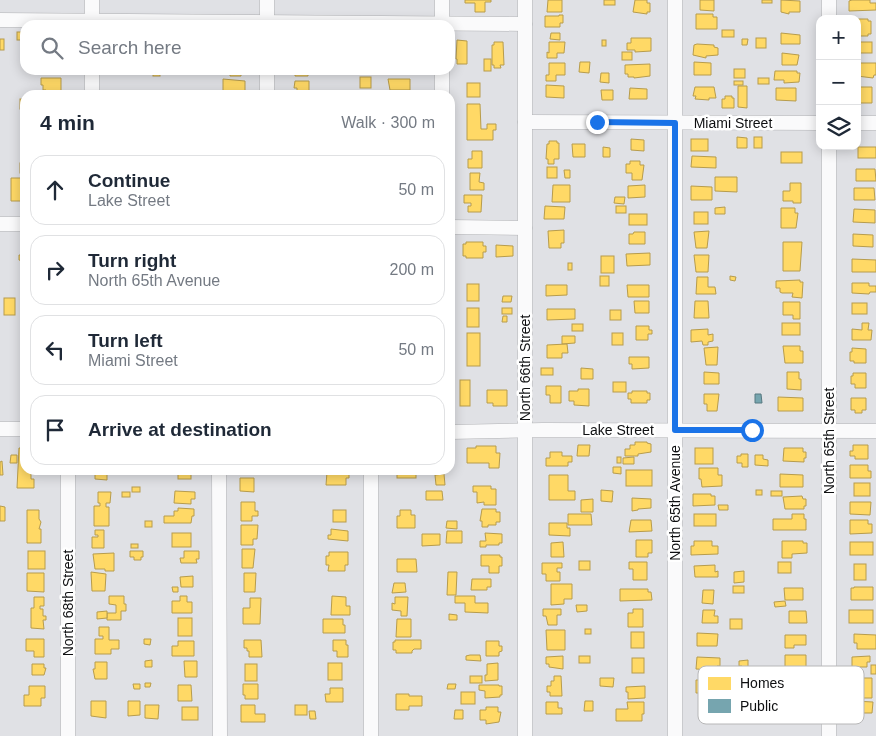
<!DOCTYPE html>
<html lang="en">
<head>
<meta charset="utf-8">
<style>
  :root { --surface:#fff; --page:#f6f6f7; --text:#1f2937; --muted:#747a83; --line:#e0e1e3 }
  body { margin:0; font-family:Helvetica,sans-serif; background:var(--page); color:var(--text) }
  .controls { position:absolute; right:15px; top:15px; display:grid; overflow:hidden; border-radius:10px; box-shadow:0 2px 12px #0003 }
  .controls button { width:45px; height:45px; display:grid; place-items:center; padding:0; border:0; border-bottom:1px solid var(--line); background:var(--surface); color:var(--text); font:25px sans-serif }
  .stop { position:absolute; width:15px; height:15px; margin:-11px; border:4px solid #1a73e8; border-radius:50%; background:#fff }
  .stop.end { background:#1a73e8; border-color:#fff; box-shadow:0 1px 5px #0008 }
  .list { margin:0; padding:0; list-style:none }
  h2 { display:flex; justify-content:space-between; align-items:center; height:65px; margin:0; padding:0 20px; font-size:21px }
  h2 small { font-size:16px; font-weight:400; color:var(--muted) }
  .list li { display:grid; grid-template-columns:32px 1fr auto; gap:15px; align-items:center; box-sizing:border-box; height:70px; margin:0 10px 10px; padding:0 10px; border:1px solid var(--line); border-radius:15px }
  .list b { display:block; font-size:19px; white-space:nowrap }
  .list p { margin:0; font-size:16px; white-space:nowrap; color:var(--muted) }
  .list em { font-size:16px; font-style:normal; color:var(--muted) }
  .icon { flex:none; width:28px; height:28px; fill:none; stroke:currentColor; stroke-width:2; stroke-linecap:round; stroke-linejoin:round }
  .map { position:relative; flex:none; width:876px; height:736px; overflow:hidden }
  .search { position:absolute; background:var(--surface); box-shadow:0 2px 12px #0003; left:20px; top:20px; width:435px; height:55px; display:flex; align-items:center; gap:12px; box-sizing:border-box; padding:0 18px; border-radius:15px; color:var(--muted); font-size:19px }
  .panel { position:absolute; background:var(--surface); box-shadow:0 2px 12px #0003; left:20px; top:90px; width:435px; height:385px; border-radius:15px }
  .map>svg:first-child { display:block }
  .homes { fill:#ffd966; stroke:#b79c4c }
  .public { fill:#76a5af; stroke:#577880 }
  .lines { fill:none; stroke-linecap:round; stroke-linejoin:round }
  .minor-casing { stroke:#b2b3b6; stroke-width:15 }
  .minor { stroke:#fafafb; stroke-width:14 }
  .route { stroke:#1a73e8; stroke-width:6 }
  .labels { text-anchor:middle; stroke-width:5; stroke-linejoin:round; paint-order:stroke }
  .street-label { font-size:14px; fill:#0e0f11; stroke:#fff }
  .key { fill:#fff; stroke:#b7b7b8; stroke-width:1 }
  .key-label { font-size:14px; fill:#0e0f11 }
</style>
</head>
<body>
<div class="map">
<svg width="876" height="736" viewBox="0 0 876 736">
  <rect width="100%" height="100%" fill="#e0e1e5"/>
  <g class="homes">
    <polygon points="465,0 491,0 491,2 485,2 485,12 475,12 475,3 465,3"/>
    <polygon points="548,0 562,0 562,12 547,12"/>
    <rect x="604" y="0" width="11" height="5"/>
    <polygon points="635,0 647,0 647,3 650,3 650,12 647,12 647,14 633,12"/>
    <polygon points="700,0 714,0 714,11 700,10"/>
    <rect x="762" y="0" width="10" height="3"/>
    <polygon points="781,0 800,1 800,12 789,12 789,14 781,12"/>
    <polygon points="852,0 870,0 870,3 876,3 876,10 849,11 849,1"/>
    <polygon points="696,14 713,14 713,17 717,17 717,29 696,29"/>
    <polygon points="559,15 563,15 563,23 560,23 560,27 545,27 545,16 559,16"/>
    <polygon points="857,19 868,19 868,21 871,21 871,34 868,34 868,36 857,36"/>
    <rect x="722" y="30" width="12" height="7"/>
    <rect x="17" y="32" width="8" height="8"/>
    <polygon points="551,33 560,33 560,40 550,39"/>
    <polygon points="781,33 800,35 800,44 781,44"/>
    <polygon points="631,38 651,38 651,51 635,52 635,50 627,50 627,43 631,43"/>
    <rect x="756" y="38" width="10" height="10"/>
    <rect x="0" y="39" width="4" height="11"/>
    <polygon points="742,39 748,39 747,45 742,45"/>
    <polygon points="457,40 467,41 467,64 457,64 457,59 456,59"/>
    <rect x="602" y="40" width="4" height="6"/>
    <polygon points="494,42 503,42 504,65 500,65 501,68 494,68 494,65 492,65 492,45 494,45"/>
    <polygon points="549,42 565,42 564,53 557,53 557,58 547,58 547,52 549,53"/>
    <rect x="857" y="42" width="15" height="11"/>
    <polygon points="697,44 714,45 714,47 718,48 718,55 706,56 706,58 693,55 694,45"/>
    <rect x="622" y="52" width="10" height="8"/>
    <polygon points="782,53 799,55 797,65 782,65"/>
    <rect x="484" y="59" width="7" height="12"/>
    <polygon points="580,62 590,62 589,73 579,72"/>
    <polygon points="694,62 711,63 711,75 694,75"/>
    <polygon points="549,63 565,63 565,75 556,75 556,81 546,81 546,75 549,75"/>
    <polygon points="859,63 876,63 876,75 874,75 873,78 857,76 857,64"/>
    <polygon points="650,64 650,76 634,78 634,77 628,77 628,74 625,74 625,65"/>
    <rect x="734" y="69" width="11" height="9"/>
    <rect x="38" y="70" width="26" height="3"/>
    <polygon points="230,70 248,70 248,73 241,73 241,76 230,76"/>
    <polygon points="295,70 310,70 310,73 308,73 308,76 295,76"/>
    <rect x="354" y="70" width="8" height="4"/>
    <rect x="153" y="71" width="7" height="5"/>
    <polygon points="775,71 797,71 797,73 800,73 799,82 784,83 784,80 774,80"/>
    <polygon points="601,73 609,73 609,83 600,82"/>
    <rect x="360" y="77" width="11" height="11"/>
    <polygon points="41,78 61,78 61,92 59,92 59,95 46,95 46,90 43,90 43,85 41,85"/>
    <rect x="758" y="78" width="11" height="6"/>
    <polygon points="223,79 245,81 245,93 223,93"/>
    <polygon points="388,79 410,79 410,90 390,90"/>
    <polygon points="295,81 309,81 309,91 318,91 318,95 297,95 297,88 294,88"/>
    <rect x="734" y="81" width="9" height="4"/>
    <rect x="467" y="83" width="13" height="14"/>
    <polygon points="546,85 564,86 564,98 546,97"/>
    <polygon points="738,86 747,86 747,108 738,107"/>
    <polygon points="695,87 714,87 716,98 709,98 709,100 695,99 696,96 693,96"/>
    <polygon points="859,87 872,87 872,103 859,103 857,90 859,90"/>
    <polygon points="630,88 647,89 647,99 629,99"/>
    <polygon points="776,88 796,88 796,101 776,100"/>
    <polygon points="601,90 613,90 613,100 602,100"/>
    <polygon points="725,96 732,96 732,98 734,98 734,108 722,108 722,99 725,99"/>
    <rect x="20" y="99" width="5" height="10"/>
    <polygon points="467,104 480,104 481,129 487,129 487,124 496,124 496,130 493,130 493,140 467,140"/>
    <polygon points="737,137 747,138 747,148 737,148"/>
    <rect x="754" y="137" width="8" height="11"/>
    <polygon points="631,139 644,140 644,151 631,150"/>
    <rect x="691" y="139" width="17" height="12"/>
    <polygon points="549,141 557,141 557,143 559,143 559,159 554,159 554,164 548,164 548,159 546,159 547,144 549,144"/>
    <polygon points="572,144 585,144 585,157 573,157"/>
    <polygon points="603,147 610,148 610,157 603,157"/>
    <rect x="858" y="147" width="18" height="11"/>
    <polygon points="472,151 482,151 482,168 468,168 468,159 472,159"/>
    <rect x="781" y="152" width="21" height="11"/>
    <polygon points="692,156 716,157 716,168 691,167"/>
    <polygon points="630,161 640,161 640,165 644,165 642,180 632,180 632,173 626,173 626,164 630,164"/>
    <rect x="20" y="163" width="5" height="10"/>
    <rect x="547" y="167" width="10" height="11"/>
    <polygon points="856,169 875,169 876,181 856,181"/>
    <polygon points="564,170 570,170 570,178 565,178"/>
    <polygon points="470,173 480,173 479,182 484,183 484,190 470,190"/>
    <polygon points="715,177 737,177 737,192 715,191"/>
    <polygon points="11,178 21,178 21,186 25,186 25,194 22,194 22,201 11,201"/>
    <polygon points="790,183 801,183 801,203 793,203 793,201 783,201 783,191 790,191"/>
    <polygon points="553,185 570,185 570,202 552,202"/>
    <polygon points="645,185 645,197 628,198 628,186"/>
    <polygon points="691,186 712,187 712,200 691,200"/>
    <polygon points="854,188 874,188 875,200 854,200"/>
    <polygon points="464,195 482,195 481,212 468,212 468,206 471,206 471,203 464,203"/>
    <polygon points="615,197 625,197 624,204 614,203"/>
    <polygon points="545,206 565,207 564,219 544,219"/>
    <rect x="616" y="206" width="10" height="7"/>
    <polygon points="725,207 725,214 715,214 715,208"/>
    <polygon points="781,208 795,208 795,213 798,213 796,228 781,228"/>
    <polygon points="854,209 875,210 875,223 853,222"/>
    <rect x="694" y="212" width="14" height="12"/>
    <rect x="629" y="214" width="18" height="11"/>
    <polygon points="564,230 564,243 561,243 561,248 549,248 548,231"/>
    <polygon points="709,231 707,248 696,248 694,232"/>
    <polygon points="634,232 645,232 645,244 629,244 629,234 633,234"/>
    <polygon points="853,234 873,235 873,247 853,246"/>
    <polygon points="466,242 483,242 483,246 486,246 486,252 483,252 483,258 466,258 466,256 463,256 463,244 466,244"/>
    <polygon points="783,242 802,242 800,271 783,271"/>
    <polygon points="496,245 513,246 513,256 496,257"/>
    <polygon points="650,253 650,265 627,266 626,254"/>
    <polygon points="19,255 25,255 25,262 19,260"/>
    <polygon points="694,255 709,255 708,272 696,272"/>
    <rect x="601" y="256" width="13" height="17"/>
    <polygon points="852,259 876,260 876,272 852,272"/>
    <rect x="568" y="263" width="4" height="7"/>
    <rect x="600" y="276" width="9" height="10"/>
    <polygon points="730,276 736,277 735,281 730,280"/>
    <polygon points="697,277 708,277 708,287 715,287 716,294 696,294"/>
    <polygon points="800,280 800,282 803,282 802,298 792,297 793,293 782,293 780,292 780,288 776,288 776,281"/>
    <polygon points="852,283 869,283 869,286 876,286 876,292 870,292 869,294 852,293"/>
    <rect x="467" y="284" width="12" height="17"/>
    <polygon points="546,285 567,285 567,295 546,296"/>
    <polygon points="627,285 649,285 649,297 628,297"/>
    <polygon points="503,296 512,296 511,302 502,302"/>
    <rect x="4" y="298" width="11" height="17"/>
    <polygon points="634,301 649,301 649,313 635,313"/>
    <polygon points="695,301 708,301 709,318 694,318"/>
    <polygon points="783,302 800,302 800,319 793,319 793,315 783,315"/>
    <rect x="852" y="303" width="15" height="11"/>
    <rect x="467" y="308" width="12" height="19"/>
    <rect x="502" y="308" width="10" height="6"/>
    <polygon points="547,309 575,309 575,319 547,320"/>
    <rect x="610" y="310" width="11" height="10"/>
    <polygon points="503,316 507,316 507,322 502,322"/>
    <rect x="782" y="323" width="18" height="12"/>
    <polygon points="862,323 869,323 868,330 872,330 871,340 852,340 852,329 862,330"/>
    <rect x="572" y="324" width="11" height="7"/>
    <polygon points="636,326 649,326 649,330 652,330 652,334 648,334 648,340 636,340"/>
    <polygon points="708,329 708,335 713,334 713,341 708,342 708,345 703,345 702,341 691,342 691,330"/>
    <rect x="467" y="333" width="13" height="33"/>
    <rect x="612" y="333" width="11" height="12"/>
    <polygon points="562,336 575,336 575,343 562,344"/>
    <polygon points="567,344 568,353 562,353 562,358 547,358 547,345"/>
    <polygon points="783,346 800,346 800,351 803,351 803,363 785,363"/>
    <polygon points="718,347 717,365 706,365 704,348"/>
    <polygon points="852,348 866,349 866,363 854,363 854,361 850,361 850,352 852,352"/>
    <polygon points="629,357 649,357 649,368 632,369 632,364 629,364"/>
    <rect x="541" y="368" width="12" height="7"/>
    <polygon points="581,368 593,369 593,379 581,379"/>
    <polygon points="704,372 719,373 719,384 704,384"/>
    <polygon points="787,372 799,372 799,379 801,379 801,390 787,389"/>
    <polygon points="853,373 866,373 866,388 855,388 855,384 851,384 851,376 853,376"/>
    <rect x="460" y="380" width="10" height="26"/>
    <rect x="613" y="382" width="13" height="10"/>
    <polygon points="546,386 561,386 561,403 550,403 550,395 546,395"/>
    <polygon points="578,389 589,389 589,406 574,405 574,401 569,401 569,391 578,391"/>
    <polygon points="487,390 507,390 507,406 493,406 493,403 487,403"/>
    <polygon points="632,391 647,391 647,393 650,393 650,400 647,400 647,403 631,403 631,399 628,399 628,393 632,393"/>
    <polygon points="704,394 719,394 717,411 707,411 707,404 704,404"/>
    <polygon points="778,397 803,398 803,411 778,411"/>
    <polygon points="851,398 866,398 866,410 862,410 862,413 855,413 855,410 851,410"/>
    <polygon points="635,442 647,442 647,443 651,444 651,452 638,454 638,456 625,456 625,449 630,449 630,445 635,445"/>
    <polygon points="578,445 590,445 589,456 577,456"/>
    <polygon points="853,445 868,445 868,459 855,459 855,456 850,456 850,451 853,451"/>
    <polygon points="476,446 496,446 496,453 500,453 499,468 489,468 489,463 467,463 467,448 476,448"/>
    <polygon points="19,448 25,448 25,470 31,470 31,479 34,479 34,488 17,488"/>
    <rect x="695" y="448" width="18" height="16"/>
    <polygon points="784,448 803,448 803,452 806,452 806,458 804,458 804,462 783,461"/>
    <polygon points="550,452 562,452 562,456 572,456 572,462 568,462 568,466 546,466 546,458 550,458"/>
    <polygon points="741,454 748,454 748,467 742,467 742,463 737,463 737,456 741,456"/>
    <polygon points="11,455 17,455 17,463 10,463"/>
    <polygon points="755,455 763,455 763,459 768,460 768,466 755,465"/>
    <rect x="617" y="457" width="4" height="6"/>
    <polygon points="634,457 634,464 623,464 623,458"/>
    <polygon points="2,461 3,475 0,475 0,462"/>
    <polygon points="850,465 868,465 868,471 871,471 871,478 850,478"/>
    <polygon points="613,467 621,467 621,474 613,473"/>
    <polygon points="699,468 718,468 718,475 722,475 722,486 702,487 701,479 699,479"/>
    <polygon points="92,470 112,470 112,472 107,472 107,480 95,479 95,473 92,473"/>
    <rect x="178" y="470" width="13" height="9"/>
    <polygon points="328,470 349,470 349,478 346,478 346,485 326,485 327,472"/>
    <rect x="397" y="470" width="19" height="8"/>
    <rect x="626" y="470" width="26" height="16"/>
    <polygon points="444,474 445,485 436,485 435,475"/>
    <polygon points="780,474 803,475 803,487 780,487"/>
    <polygon points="549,475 568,475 568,491 575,491 575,500 549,500"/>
    <polygon points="240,478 254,478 254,492 240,491"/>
    <rect x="854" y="483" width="16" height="13"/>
    <polygon points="473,486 491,486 491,489 496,489 496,505 484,505 484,502 477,503 477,492 473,492"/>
    <rect x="132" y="487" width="8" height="5"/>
    <polygon points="601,490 613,491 612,502 601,501"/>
    <rect x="756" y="490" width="6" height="5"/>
    <polygon points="175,491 195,492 195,499 191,499 191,504 174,503"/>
    <polygon points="426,491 442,491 443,500 426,500"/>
    <rect x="771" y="491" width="11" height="5"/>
    <polygon points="98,492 111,492 110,503 106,503 106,507 109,507 109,526 94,526 94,506 100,506 100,503 98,503"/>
    <rect x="122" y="492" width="8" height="5"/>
    <polygon points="693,494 711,494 711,496 715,496 715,505 693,506"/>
    <polygon points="802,496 803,499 806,499 806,506 804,506 804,509 785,509 783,497"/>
    <polygon points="632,498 651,499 651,508 638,509 638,510 632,511"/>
    <polygon points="593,499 593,512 581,512 581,500"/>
    <polygon points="241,502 255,502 255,511 258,511 258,516 252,516 252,521 241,521"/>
    <polygon points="850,502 871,502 870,515 850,514"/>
    <polygon points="718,505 728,505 728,510 719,510"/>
    <polygon points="0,506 5,507 5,521 0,521"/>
    <polygon points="178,508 194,509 194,516 192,516 191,523 164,523 164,516 174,516 174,511 178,511"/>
    <polygon points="482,509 496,509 496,512 500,512 500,522 496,522 496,525 488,525 488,527 482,527 482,521 480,521"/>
    <polygon points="27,510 39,510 39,519 41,522 39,529 41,529 41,543 27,543"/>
    <rect x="333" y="510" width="13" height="12"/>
    <polygon points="400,510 411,510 411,515 415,515 415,528 397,528 397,516 400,516"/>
    <polygon points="568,514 591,514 592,525 568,525"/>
    <rect x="694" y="514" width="22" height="12"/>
    <polygon points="792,514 804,514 804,519 806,519 806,530 773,530 773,519 792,519"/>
    <polygon points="631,520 651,520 652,531 629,532"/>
    <polygon points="850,520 868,520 868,524 872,524 872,533 850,534"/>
    <rect x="145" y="521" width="7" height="6"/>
    <polygon points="447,521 457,521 457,529 446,528"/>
    <polygon points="549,523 567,523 567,528 570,528 570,536 549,535"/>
    <polygon points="241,525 258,525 257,539 253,539 253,545 241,545"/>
    <polygon points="331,529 348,531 348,541 328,539 328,535 331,535"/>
    <polygon points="95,530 104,530 104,548 92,548 92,537 98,537 98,535 95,535"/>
    <polygon points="447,531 462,531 462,543 446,543"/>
    <rect x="172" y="533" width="19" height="14"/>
    <polygon points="485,533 502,534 502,543 499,543 499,545 486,545 486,547 480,547 480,541 486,541"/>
    <polygon points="422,534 440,534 440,545 422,546"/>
    <polygon points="636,540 652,540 652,553 648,553 648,557 636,557"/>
    <polygon points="694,541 712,541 712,546 718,546 718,554 691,555 691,546 694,546"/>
    <polygon points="782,541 803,541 803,543 807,543 807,553 792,554 792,558 782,558"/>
    <polygon points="563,542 564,557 551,557 551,543"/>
    <rect x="850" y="542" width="23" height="13"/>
    <rect x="131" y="544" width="7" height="4"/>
    <polygon points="242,549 255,549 253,568 242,568"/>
    <rect x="28" y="551" width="17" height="18"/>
    <polygon points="130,551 143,551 143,557 141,557 141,560 134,560 134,557 130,557"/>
    <polygon points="184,551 199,551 199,559 196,559 197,563 181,563 180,558 184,558"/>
    <polygon points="329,552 348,552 348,565 345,565 345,571 328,571 329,565 326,565 326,556 329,556"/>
    <polygon points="114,553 114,571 105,571 105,569 95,569 93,554"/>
    <polygon points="481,555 500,555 500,557 502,557 502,566 499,566 499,573 489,573 489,566 481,566"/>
    <polygon points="397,559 416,559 417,572 397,572"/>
    <rect x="579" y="561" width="11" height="9"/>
    <polygon points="629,562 647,562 647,580 633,580 633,569 629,569"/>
    <rect x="778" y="562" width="13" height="11"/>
    <polygon points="542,563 562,563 562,568 557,568 557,572 560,572 560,581 546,581 546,574 542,574"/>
    <rect x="854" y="564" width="12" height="16"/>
    <polygon points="715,565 715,572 718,571 718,577 695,577 694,566"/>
    <polygon points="744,571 744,582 734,583 734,572"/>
    <polygon points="91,572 106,574 105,591 92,591"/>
    <polygon points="448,572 457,572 456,595 447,595"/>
    <polygon points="27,573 44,573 44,592 27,591"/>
    <polygon points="244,573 256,573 255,592 244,592"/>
    <polygon points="193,576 193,587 181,587 180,577"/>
    <polygon points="472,579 491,579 491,587 487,587 487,590 471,590"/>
    <polygon points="394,583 405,583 406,592 392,593"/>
    <polygon points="551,584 572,584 572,599 564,599 564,604 551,605"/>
    <rect x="733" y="586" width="11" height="7"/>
    <polygon points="172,587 178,587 178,592 173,592"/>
    <polygon points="854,587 873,587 873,600 851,600 851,588 854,588"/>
    <polygon points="784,588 803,588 803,600 785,600"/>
    <polygon points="620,589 648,589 648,592 651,592 652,600 620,601"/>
    <polygon points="703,590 714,590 713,604 702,603"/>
    <polygon points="109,596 124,596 124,604 126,604 126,611 121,611 121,620 107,620 107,613 116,613 116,605 109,604"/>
    <polygon points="180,596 187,596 187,602 192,602 192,613 172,613 172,601 180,601"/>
    <polygon points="332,596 346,597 346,606 350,606 350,615 331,615"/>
    <polygon points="455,596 475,596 475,603 488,603 488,613 465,612 465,603 455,603"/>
    <polygon points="34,597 44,597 44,606 40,606 40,609 43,609 43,616 46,616 46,620 43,620 44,629 31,628 31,608 34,608"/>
    <polygon points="395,597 408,597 407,616 401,616 401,611 392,610 392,603 395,604"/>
    <polygon points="250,598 261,598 260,624 243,624 243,608 250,608"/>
    <polygon points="785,601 786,606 775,607 774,602"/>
    <polygon points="576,605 587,605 587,611 577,612"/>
    <polygon points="543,609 561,609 561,615 557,615 557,625 548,625 546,616 543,616"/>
    <polygon points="633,609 643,609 643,627 628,627 628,613 633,613"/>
    <polygon points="703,610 715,610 714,616 718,616 718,623 702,623"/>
    <rect x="849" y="610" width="24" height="13"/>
    <polygon points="107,611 107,618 97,619 97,612"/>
    <polygon points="789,611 806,611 807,623 789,623"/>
    <polygon points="449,614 457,615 457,620 449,620"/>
    <rect x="178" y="618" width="14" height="18"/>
    <polygon points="323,619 343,619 343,625 345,625 345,633 323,633"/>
    <polygon points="397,619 411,619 411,637 396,637"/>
    <rect x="730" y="619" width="12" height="10"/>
    <polygon points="99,627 109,627 109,640 119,640 119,649 111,649 111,654 95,654 95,639 103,639 103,636 99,636"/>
    <rect x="585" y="629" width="6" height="5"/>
    <polygon points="546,630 565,630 565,650 547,650"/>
    <rect x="631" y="632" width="13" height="16"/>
    <polygon points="697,633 718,634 717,646 697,646"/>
    <polygon points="854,634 876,635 876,649 857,649 857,643 854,643"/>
    <polygon points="785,635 806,635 806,645 794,645 794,648 785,648"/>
    <polygon points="26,639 44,639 44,657 34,657 34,651 26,651"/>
    <polygon points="144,639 151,639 150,645 144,644"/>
    <polygon points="244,640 261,640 262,657 249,657 249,651 247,651 247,648 244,648"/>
    <polygon points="333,640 346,640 346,645 348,645 348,657 337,657 337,651 333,651"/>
    <polygon points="395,640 421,640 421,649 414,649 412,651 412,653 396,653 396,650 393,650 393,642 395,642"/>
    <polygon points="178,641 194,641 194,656 172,656 172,646 178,646"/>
    <polygon points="486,641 499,641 499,646 502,646 502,651 499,652 499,656 486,656"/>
    <polygon points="470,655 480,655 481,661 466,660 466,656"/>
    <polygon points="785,655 806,655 806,674 794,674 794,668 785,668"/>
    <polygon points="563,656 563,669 549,667 549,664 546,664 546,657"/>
    <rect x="579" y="656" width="11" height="7"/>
    <polygon points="870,656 870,662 867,662 867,667 852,667 852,657"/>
    <polygon points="697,657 720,658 720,666 717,666 717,670 696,669"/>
    <rect x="632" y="658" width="12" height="15"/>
    <polygon points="152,660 152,667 145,667 145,661"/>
    <polygon points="748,660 748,668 742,668 742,666 739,666 739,661"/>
    <polygon points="184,661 197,661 197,677 185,677"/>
    <polygon points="95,662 107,662 107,679 95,679 93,669 95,669"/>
    <rect x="328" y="663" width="14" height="17"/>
    <polygon points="498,663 498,680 485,681 485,675 487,675 487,664"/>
    <polygon points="32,664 44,664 44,668 46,668 44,675 32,675"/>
    <rect x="245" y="664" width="12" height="17"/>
    <rect x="871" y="665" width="5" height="9"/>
    <rect x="470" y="676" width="12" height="7"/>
    <polygon points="554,676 561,676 562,696 550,696 550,692 547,692 547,686 551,686 551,681 554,681"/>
    <polygon points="600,678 614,678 613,687 600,686"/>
    <polygon points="853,678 872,678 872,698 854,698 855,693 853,693"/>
    <polygon points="696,680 719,680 719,690 717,690 717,693 696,693"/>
    <polygon points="145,683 151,683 150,687 145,687"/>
    <polygon points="133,684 140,684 140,689 134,689"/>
    <polygon points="243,684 258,684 258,699 245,699 245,695 243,695"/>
    <polygon points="448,684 456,684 455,689 447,689"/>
    <polygon points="178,685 191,685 192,701 178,701"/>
    <polygon points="479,685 499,685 499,686 502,686 502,695 500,695 500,697 485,698 485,691 479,690"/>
    <polygon points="29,686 45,686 45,698 41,698 41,706 24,706 24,695 29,695"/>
    <polygon points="645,686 645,698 628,699 628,692 626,692 626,687"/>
    <polygon points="330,688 343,688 343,702 326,702 325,694 330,694"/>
    <rect x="461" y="692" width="14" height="12"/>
    <polygon points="396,694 409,694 409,696 422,696 422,706 409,706 409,710 396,710"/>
    <polygon points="91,701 106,701 106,718 91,716"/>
    <polygon points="128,701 140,701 140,715 128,716"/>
    <polygon points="585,701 593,701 593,711 584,711"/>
    <polygon points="854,701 873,702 872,713 852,713 852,703 854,703"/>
    <polygon points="546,702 558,702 558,708 562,708 562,714 546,714"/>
    <polygon points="627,702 644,702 644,714 642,714 642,721 616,721 616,709 628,709"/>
    <polygon points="145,705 159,705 158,719 145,718"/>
    <polygon points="241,705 255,705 255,714 265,714 265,722 241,722"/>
    <rect x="295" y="705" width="12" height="10"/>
    <rect x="182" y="707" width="16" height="13"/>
    <polygon points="486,707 498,707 498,712 501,712 499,722 486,724 486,720 480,720 480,710 486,710"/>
    <polygon points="455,710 463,710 463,719 454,719"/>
    <polygon points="309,711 315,711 316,719 310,719"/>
  </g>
  <polygon class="public" points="755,394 761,394 762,403 755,403"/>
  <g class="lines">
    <defs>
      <g id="minor">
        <polyline points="92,0 92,25"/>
        <polyline points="267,0 267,25"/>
        <polyline points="675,0 675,736"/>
        <polyline points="829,0 829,19"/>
        <polyline points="0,20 525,24"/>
        <polyline points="442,25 442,0"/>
        <polyline points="92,70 92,95"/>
        <polyline points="267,70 267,95"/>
        <polyline points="442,95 442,70"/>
        <polyline points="525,122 820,123"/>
        <polyline points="857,123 876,123"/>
        <polyline points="829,146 829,736"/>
        <polyline points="0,224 25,224"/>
        <polyline points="450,227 525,228"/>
        <polyline points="0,429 25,429"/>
        <polyline points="450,432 543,430 876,431"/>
        <polyline points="68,470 68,736"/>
        <polyline points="219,470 220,736"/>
        <polyline points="371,470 371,736"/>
        <polyline points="525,736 525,0"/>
      </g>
    </defs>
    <use href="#minor" class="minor-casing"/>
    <use href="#minor" class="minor"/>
  </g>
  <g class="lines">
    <polyline class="route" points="597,122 675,123 675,430 752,430"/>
  </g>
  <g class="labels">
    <g class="street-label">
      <text x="733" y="128">Miami Street</text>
      <text transform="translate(525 368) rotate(-90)" y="5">North 66th Street</text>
      <text x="618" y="435">Lake Street</text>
      <text transform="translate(829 441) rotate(-90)" y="5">North 65th Street</text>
      <text transform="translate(675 503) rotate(-90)" y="5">North 65th Avenue</text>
      <text transform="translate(68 603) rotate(-90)" y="5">North 68th Street</text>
    </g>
  </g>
  <rect x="698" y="666" width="166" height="58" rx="8" class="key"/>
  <rect x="708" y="677" width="23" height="13" fill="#ffd966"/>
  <rect x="708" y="699" width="23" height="14" fill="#76a5af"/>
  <g class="key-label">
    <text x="740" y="688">Homes</text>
    <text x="740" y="711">Public</text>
  </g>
</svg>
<div class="controls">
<button>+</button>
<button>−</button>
<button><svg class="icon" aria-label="layers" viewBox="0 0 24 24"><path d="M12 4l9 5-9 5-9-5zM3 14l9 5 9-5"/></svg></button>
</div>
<div class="stop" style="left:752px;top:430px"></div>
<div class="stop end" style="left:597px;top:122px"></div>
<div class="search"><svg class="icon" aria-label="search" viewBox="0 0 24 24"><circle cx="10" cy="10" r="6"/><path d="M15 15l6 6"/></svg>Search here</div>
<section class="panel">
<h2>4 min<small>Walk · 300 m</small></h2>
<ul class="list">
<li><svg class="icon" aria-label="ahead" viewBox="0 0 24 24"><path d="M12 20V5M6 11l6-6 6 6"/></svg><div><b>Continue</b><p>Lake Street</p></div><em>50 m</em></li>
<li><svg class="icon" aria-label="right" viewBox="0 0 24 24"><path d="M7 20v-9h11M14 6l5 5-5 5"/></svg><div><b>Turn right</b><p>North 65th Avenue</p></div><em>200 m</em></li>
<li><svg class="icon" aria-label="left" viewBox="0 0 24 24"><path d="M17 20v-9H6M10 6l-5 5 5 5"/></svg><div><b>Turn left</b><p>Miami Street</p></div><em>50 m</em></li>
<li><svg class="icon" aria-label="arrive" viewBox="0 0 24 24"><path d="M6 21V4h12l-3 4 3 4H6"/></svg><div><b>Arrive at destination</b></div></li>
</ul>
</section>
</div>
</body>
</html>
